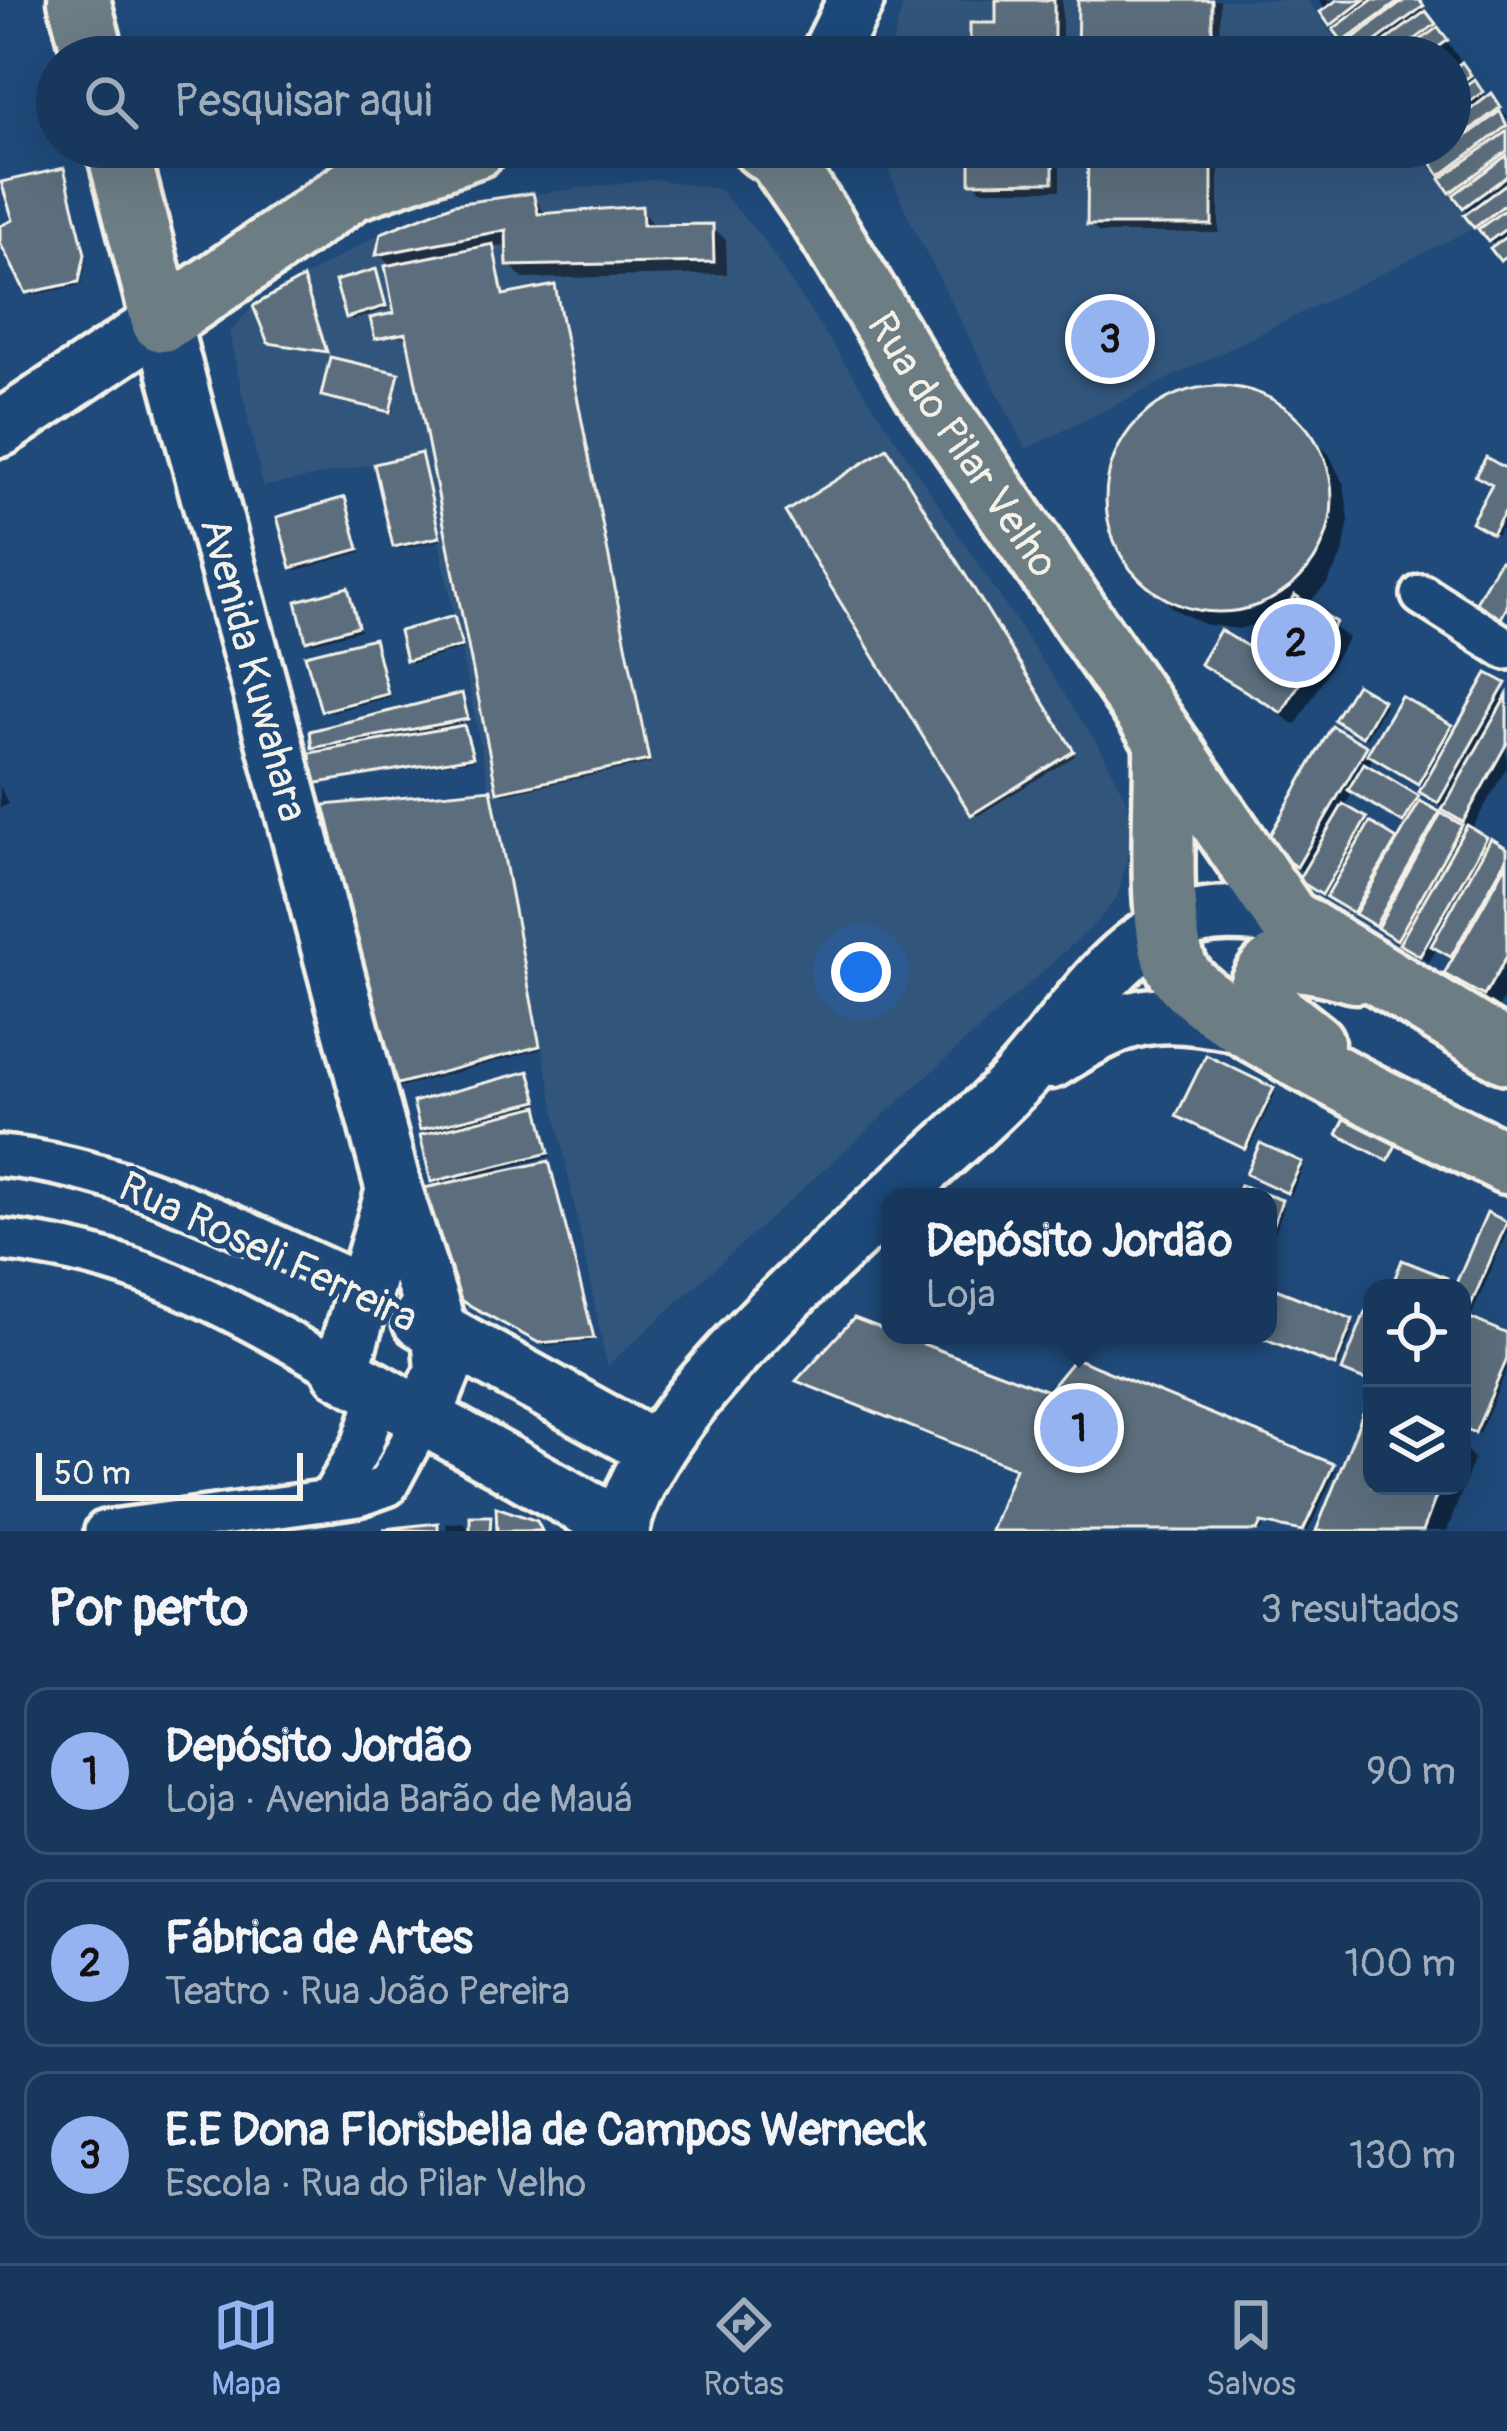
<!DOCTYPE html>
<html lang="pt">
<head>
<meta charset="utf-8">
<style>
  :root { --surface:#17385c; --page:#244365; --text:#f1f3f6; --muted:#9eacbb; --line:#365272; --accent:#95b2f1 }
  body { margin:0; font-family:Pangolin,sans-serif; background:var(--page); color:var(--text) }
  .controls { position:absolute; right:36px; bottom:36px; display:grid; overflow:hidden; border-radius:24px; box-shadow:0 12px 48px #0002 }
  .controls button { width:108px; height:108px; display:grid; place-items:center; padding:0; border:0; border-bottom:3px solid var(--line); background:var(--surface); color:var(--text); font:60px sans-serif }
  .scale { position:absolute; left:36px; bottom:30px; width:267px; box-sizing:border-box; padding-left:12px; border:6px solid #f4f1e8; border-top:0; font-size:33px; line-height:42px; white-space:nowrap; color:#f4f1e8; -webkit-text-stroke:9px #1f4a7a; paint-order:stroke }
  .you { position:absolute; left:861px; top:972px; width:42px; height:42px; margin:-30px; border:9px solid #fff; border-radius:50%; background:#1a73e8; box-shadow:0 0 0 18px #1a73e833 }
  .badge { display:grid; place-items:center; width:78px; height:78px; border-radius:50%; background:var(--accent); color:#111; font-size:39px; font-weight:700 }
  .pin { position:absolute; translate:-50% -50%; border:6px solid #fff; box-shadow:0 3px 12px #0006 }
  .popup { position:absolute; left:881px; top:1188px; width:396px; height:156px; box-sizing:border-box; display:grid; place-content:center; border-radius:24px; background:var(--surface); filter:drop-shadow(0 3px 9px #0005); font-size:39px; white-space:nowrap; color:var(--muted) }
  .popup b { font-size:45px; color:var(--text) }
  .popup::after { content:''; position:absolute; left:50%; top:100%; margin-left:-24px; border:24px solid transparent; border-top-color:var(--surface) }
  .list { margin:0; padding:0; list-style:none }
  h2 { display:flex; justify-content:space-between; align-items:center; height:156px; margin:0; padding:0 48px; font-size:51px }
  h2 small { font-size:39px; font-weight:400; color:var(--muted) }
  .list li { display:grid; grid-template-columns:78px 1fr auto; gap:36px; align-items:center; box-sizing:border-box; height:168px; margin:0 24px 24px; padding:0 24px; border:3px solid var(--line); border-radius:24px }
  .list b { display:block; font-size:45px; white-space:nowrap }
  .list p { margin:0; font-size:39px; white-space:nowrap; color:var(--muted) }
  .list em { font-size:39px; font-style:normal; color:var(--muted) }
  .icon { flex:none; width:66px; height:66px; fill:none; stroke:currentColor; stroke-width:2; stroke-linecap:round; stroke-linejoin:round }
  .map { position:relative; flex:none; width:1507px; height:1531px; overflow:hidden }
  .search { position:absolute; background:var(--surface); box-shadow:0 12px 48px #0002; left:36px; right:36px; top:36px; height:132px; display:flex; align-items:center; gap:30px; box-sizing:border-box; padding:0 42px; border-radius:66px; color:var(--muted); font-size:45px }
  .sheet { height:732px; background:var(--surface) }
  nav { display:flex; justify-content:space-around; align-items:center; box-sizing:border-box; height:168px; border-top:3px solid var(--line); background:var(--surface); font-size:33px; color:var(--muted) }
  nav a { display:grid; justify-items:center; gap:6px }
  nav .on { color:var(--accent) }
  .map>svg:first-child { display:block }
  .built { fill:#31557b }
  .shadow { fill:#0007; fill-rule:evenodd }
  .building { fill:#5c6e7d; stroke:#f4f1e8; stroke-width:3 }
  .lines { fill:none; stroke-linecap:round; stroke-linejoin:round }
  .street-casing { stroke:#f4f1e8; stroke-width:48 }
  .secondary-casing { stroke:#f4f1e8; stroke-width:63 }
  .primary-casing { stroke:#f4f1e8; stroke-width:69 }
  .street { stroke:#1f4a7a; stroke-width:39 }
  .secondary { stroke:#1f4a7a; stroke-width:54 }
  .primary { stroke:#6d7d84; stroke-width:60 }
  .labels { text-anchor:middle; stroke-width:10; stroke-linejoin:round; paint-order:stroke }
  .street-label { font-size:42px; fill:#f4f1e8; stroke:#1f4a7a }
</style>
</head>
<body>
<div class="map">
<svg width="1507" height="1531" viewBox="0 0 1507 1531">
  <rect width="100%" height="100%" fill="#1f4a7a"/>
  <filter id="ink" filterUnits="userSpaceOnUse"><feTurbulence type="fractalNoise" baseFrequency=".00833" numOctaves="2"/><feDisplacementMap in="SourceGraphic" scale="24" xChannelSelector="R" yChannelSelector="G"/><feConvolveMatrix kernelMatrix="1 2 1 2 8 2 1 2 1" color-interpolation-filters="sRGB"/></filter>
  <g filter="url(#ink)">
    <g class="built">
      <polygon points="904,0 1307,0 1349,57 889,57"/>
      <polygon points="886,147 1415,147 1474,228 1026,449 910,221 887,167"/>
      <polygon points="655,179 719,189 762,238 1102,751 1124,794 1133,836 1117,898 1094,925 607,1366 421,454 263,487 229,333 253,306 381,233 454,204"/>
    </g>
    <g class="shadow">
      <polygon points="1000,0 1062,0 1062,57 973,57 999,26"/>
      <polygon points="1081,0 1220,0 1219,57 1081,57"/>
      <polygon points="1319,0 1418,0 1488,100 1507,116 1507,264 1452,191 1439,160 1422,147 1450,147 1450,57 1358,57"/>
      <polygon points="973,147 1060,147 1060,190 981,190 973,181"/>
      <polygon points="1090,147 1219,147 1219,233 1099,233 1090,224"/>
      <polygon points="63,172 87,259 81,285 32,295 0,229 16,222"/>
      <polygon points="532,196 547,216 641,209 655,228 712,227 726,240 727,274 523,279 510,265 509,245 495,247 505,298 557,292 651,763 503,794 409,336 377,338 398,315 393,268 379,254"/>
      <polygon points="375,272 388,309 352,320 348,316"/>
      <polygon points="303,282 306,285 328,354 271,341"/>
      <polygon points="397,376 393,413 325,395"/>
      <polygon points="1209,388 1247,392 1282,408 1329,454 1344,485 1349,520 1343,553 1327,584 1305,606 1348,638 1296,725 1204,664 1263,659 1286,617 1238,629 1204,624 1174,609 1127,562 1112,527 1108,488 1119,452 1141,420 1172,398"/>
      <polygon points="890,455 1075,756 977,816 974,813"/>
      <polygon points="420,456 442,540 399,549 396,546"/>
      <polygon points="1507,473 1507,535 1500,528 1497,535 1478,525"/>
      <polygon points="344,501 361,552 297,570 293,566"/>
      <polygon points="347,590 360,630 312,643 309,639"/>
      <polygon points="453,619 463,649 412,663 409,660"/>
      <polygon points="373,642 390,697 328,713 324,710"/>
      <path d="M 1504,686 L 1507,767 L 1471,830 L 1507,851 L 1507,992 L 1498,1008 L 1461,987 L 1448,973 L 1455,960 L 1437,948 L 1429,962 L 1412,952 L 1311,888 L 1302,880 L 1306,873 L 1275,855 L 1365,748 L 1371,754 L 1450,727 L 1456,734 ZM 1373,757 L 1426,787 L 1423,792 L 1431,800 L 1469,827 L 1466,833 L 1367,768 ZM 1353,791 L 1409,827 L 1399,843 L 1344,808 Z"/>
      <polygon points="461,697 470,721 458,724 467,732 474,760 315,782 322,754 315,746"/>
      <polygon points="1382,702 1385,705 1366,738 1341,723"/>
      <polygon points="0,786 8,804 0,808"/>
      <polygon points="490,792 542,1049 400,1087 396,1083"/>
      <polygon points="529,1074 539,1104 533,1105 540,1113 551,1156 500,1169 501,1174 547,1164 591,1341 545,1346 454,1296 441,1188 434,1181 430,1136 423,1128"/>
      <polygon points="1272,1090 1275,1094 1248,1150 1183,1119"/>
      <polygon points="1300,1165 1303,1168 1291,1195 1253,1177"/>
      <polygon points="1268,1198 1284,1206 1268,1252"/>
      <polygon points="1489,1216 1506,1223 1507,1232 1469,1321 1507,1337 1507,1369 1479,1434 1462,1427 1462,1288 1458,1288"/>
      <polygon points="1268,1289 1355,1325 1338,1367 1255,1335 1268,1335"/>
      <polygon points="1049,1395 1332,1467 1336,1470 1308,1531 1264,1525 1261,1531 994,1531"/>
      <polygon points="1369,1407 1372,1486 1462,1486 1462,1446 1474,1459 1447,1531 1319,1531"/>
      <polygon points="462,1522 471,1531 447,1531 446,1524"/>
    </g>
    <g class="building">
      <polygon points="996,0 1054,0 1054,57 970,57 970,23 996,23"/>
      <polygon points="1078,0 1212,0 1212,57 1077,57"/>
      <polygon points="1337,0 1364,0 1330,26 1320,12"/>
      <polygon points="1372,0 1401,0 1343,42 1333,29"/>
      <polygon points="1405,0 1419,0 1424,6 1354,57 1345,44"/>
      <polygon points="1426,11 1436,24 1391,57 1363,57"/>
      <polygon points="1438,27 1448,40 1425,57 1397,57"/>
      <polygon points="1462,62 1471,75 1450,91 1450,71"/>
      <polygon points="1474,79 1483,92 1450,117 1450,96"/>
      <polygon points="1492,93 1501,107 1450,145 1450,125"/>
      <polygon points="1500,111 1507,126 1440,176 1431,162"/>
      <polygon points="1507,131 1507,151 1450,193 1440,179"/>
      <polygon points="970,147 1053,147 1053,182 970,183"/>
      <polygon points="1088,147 1212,147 1212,225 1087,225"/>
      <polygon points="1507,155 1507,176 1463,208 1453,195"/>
      <polygon points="64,168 85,254 79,282 26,293 0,243 0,226 13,220 1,182"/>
      <polygon points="1507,183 1507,203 1474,228 1464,215"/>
      <polygon points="533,193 538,214 642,206 643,225 713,224 714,262 507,266 506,230 376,255 381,233 454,204"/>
      <polygon points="1507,208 1507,228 1488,242 1478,229"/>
      <polygon points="1507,236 1507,256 1500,261 1490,248"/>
      <polygon points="493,244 503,295 555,285 649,760 497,792 406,333 375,339 370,318 394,313 385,266"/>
      <polygon points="376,269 386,306 346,318 335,281"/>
      <polygon points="303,278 327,352 268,343 253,306"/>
      <polygon points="330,357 399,373 390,412 321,396"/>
      <circle cx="1219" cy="499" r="113"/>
      <polygon points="887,448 1074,751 971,815 785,512"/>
      <polygon points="421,453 440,537 393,547 374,464"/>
      <polygon points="1486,457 1507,469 1507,508 1492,534 1471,522 1492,485 1475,476"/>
      <polygon points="345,497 359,549 291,568 277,517"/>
      <polygon points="1500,560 1507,564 1507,607 1499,622 1473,607"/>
      <polygon points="348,587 358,626 306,641 296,601"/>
      <polygon points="1295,595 1336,622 1282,713 1200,664 1220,630 1262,655"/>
      <polygon points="454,616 462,646 406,661 399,631"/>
      <polygon points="374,638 388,694 321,711 305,655"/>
      <polygon points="1487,673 1506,683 1438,803 1419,792"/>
      <polygon points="1356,684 1383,700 1362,737 1334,720"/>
      <polygon points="462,693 468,719 312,748 310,731"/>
      <polygon points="1507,695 1507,743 1463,822 1442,810"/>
      <polygon points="1401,696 1452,725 1418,784 1367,754"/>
      <polygon points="464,725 473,757 312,784 310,753"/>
      <polygon points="1332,726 1367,746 1297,867 1263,847"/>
      <polygon points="1364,763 1419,796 1403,823 1348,790"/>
      <polygon points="491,789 540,1046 394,1085 324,805"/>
      <polygon points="1420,801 1440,812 1375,926 1355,914"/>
      <polygon points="1343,804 1367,818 1322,895 1298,880"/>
      <polygon points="1441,813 1462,825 1397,940 1377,928"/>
      <polygon points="1370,822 1397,839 1353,913 1326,897"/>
      <polygon points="1467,825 1487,837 1420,956 1399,944"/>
      <polygon points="1491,838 1507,848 1507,858 1451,957 1431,946"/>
      <polygon points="1507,863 1507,956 1484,996 1444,974"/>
      <polygon points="1206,1055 1274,1088 1245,1149 1176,1116"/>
      <polygon points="529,1071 538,1101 420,1130 413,1102"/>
      <polygon points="538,1106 549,1153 431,1182 420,1135"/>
      <polygon points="1351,1107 1402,1133 1388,1161 1337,1134"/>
      <polygon points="1260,1143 1302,1162 1287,1193 1246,1174"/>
      <polygon points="549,1161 594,1338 539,1343 447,1293 420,1189"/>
      <polygon points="1240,1185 1282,1200 1268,1241 1268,1197 1236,1197"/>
      <polygon points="1487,1212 1507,1222 1466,1316 1507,1334 1507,1359 1475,1433 1462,1427 1462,1288 1454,1288"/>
      <polygon points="1402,1260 1447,1278 1444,1288 1391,1288"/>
      <polygon points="1268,1286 1353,1319 1335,1366 1255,1335 1268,1335"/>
      <polygon points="1365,1312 1372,1315 1372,1383 1342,1371"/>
      <polygon points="854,1318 1048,1391 1075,1358 1334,1464 1303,1531 1261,1523 1257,1531 991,1531 1015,1468 796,1381"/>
      <polygon points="1367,1403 1372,1405 1372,1486 1440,1486 1423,1531 1316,1531"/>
      <polygon points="496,1507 537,1521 542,1531 497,1531"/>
      <polygon points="470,1516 491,1516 490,1531 470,1531"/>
      <polygon points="438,1523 438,1531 383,1529"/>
    </g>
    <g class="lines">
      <defs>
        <g id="street">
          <polyline points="1422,595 1507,649"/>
          <path d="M 0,1156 C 131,1168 245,1234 365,1286"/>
          <path d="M 0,1240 C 138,1254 223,1305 341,1371"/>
          <polyline points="330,1500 362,1445 380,1392"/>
          <polyline points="105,1531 359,1496 387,1486 424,1417"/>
        </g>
        <g id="secondary">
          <polyline points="828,57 856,0"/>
          <path id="s1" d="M 0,429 L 162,321 L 394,1190 L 440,1333 L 443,1370 L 424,1417"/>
          <path d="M 1051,1061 C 1130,1012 1149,1007 1241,1024"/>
          <polyline points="394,1190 341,1371 622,1528"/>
          <path d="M 893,1197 C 934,1159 977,1123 1015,1083 C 1063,1032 1105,956 1170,926 C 1208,909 1248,913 1288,919"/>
          <polyline points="420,1320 654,1449"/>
          <path d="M 621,1531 C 645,1417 805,1280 890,1200"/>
        </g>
        <g id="primary">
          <polyline points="79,0 94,57"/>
          <polyline points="117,147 162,321 352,190 476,147"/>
          <path id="s2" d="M 763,147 L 778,157 L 824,224 L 921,385 L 1288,919 L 1507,1053"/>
          <path d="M 1165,745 C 1166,802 1156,917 1176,966 C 1197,1018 1447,1132 1507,1163"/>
          <path d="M 1313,1043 L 1266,1006 L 1260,985 C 1279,945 1321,965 1356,972"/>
        </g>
      </defs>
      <use href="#street" class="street-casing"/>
      <use href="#secondary" class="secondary-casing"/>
      <use href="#primary" class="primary-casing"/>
      <use href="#street" class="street"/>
      <use href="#secondary" class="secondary"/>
      <use href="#primary" class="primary"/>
    </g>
  </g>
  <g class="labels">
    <g class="street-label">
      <text dy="15" stroke="none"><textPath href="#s2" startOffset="360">Rua do Pilar Velho</textPath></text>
      <text dy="15" stroke="none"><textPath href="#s1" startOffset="555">Avenida Kuwahara</textPath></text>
      <text transform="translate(269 1251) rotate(25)" y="15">Rua Roseli Ferreira</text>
    </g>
  </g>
</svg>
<div class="controls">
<button><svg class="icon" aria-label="locate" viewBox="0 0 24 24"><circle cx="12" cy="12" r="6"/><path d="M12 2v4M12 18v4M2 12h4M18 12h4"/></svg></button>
<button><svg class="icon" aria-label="layers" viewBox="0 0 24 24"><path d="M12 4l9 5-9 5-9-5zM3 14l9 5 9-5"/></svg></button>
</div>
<div class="scale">50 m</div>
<div class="you"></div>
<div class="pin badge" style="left:1079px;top:1428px">1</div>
<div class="popup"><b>Depósito Jordão</b>Loja</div>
<div class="pin badge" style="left:1296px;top:643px">2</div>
<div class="pin badge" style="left:1110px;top:339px">3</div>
<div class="search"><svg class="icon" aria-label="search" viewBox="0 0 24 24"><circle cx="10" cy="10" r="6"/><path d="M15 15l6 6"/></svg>Pesquisar aqui</div>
</div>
<section class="sheet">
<h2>Por perto<small>3 resultados</small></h2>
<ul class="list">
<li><span class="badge">1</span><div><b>Depósito Jordão</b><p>Loja · Avenida Barão de Mauá</p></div><em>90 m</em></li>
<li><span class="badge">2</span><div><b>Fábrica de Artes</b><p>Teatro · Rua João Pereira</p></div><em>100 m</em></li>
<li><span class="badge">3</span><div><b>E.E Dona Florisbella de Campos Werneck</b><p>Escola · Rua do Pilar Velho</p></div><em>130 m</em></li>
</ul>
</section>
<nav>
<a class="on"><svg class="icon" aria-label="map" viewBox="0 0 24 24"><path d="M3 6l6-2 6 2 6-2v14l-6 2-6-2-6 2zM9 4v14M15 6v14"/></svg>Mapa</a>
<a><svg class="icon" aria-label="directions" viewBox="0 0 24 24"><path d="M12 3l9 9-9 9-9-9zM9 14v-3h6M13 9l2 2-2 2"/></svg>Rotas</a>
<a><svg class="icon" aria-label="saved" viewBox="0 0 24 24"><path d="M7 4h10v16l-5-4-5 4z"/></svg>Salvos</a>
</nav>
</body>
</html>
